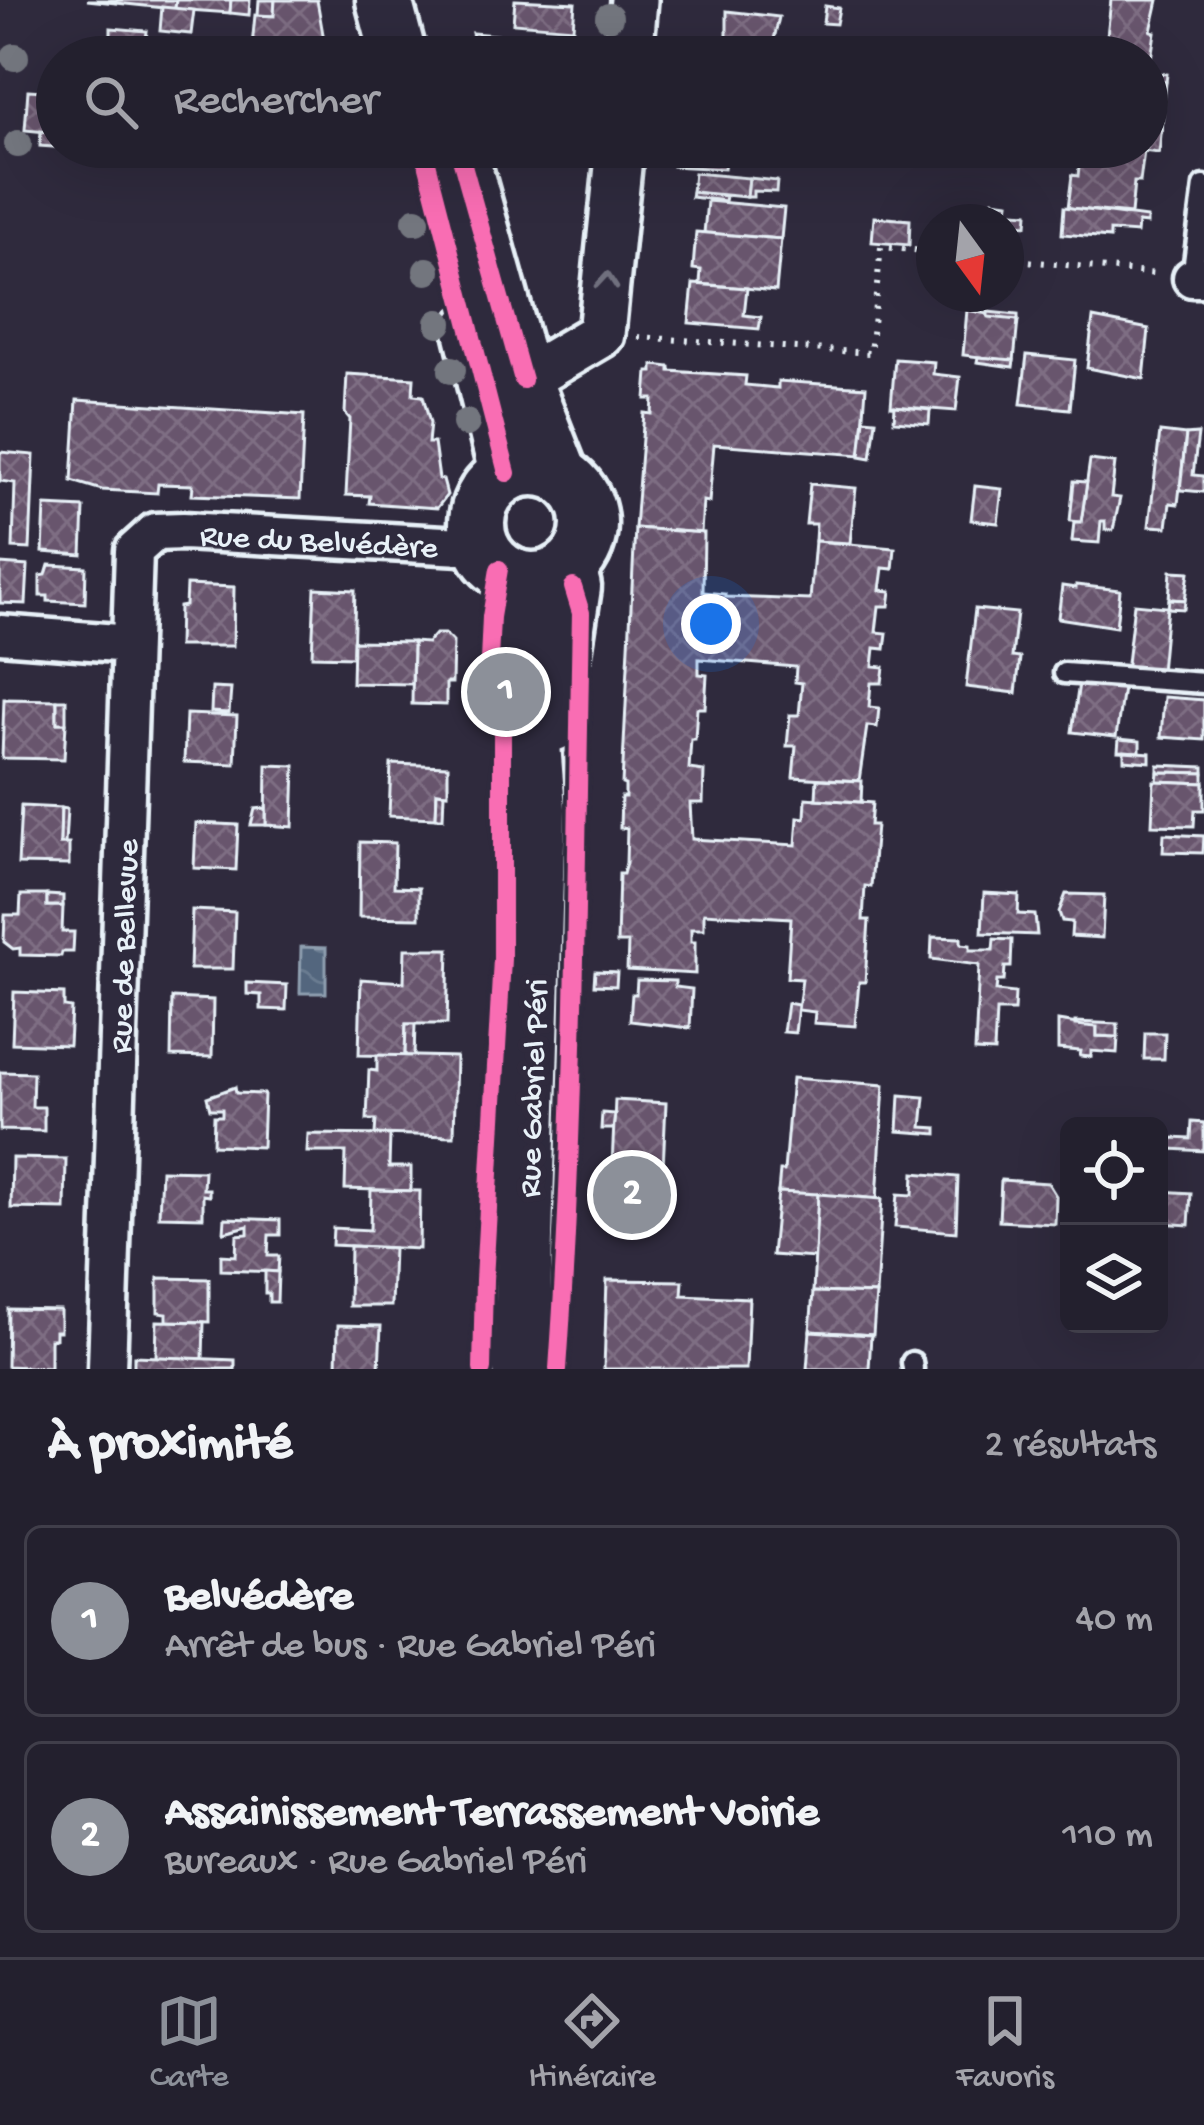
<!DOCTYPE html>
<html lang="fr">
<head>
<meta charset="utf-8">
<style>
  :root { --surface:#23202e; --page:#2b2836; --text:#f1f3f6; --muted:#a3a3aa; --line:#403e4a; --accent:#8c9099 }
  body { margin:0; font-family:"Gochi Hand",sans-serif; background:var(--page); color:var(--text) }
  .controls { position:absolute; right:36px; bottom:36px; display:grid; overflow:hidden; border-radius:18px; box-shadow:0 12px 48px #0002 }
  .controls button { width:108px; height:108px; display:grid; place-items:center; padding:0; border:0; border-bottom:3px solid var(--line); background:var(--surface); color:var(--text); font:60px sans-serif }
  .compass { position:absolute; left:916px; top:204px; width:108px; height:108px; border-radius:50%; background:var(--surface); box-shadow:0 12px 48px #0002; rotate:165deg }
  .you { position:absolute; left:711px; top:624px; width:42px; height:42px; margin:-30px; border:9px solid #fff; border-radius:50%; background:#1a73e8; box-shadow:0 0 0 18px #1a73e833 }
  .badge { display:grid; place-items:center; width:78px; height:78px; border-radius:50%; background:var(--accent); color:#fff; font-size:39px; font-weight:700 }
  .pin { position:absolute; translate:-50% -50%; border:6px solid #fff; box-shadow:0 3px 12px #0006 }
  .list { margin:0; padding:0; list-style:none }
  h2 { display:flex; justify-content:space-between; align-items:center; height:156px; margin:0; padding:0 48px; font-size:51px }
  h2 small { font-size:39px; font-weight:400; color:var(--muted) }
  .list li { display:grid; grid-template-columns:78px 1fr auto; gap:36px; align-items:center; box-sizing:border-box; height:192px; margin:0 24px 24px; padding:0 24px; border:3px solid var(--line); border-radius:18px }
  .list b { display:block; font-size:45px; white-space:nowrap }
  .list p { margin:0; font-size:39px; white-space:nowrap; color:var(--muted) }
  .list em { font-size:39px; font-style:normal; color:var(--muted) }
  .icon { flex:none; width:66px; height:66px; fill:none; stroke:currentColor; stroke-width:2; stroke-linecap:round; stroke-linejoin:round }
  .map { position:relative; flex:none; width:1204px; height:1369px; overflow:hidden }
  .search { position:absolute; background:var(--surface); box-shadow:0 12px 48px #0002; left:36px; right:36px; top:36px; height:132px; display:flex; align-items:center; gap:30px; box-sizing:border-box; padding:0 42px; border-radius:66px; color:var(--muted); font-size:45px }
  .sheet { height:588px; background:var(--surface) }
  nav { display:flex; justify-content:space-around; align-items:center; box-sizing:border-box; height:168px; border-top:3px solid var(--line); background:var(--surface); font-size:33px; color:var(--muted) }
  nav a { display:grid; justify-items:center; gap:6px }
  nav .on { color:var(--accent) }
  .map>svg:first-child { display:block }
  .water { fill:url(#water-waves); stroke:#8e9eaf; stroke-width:3 }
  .building { fill:url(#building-cross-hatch); stroke:#e8f1f8; stroke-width:3 }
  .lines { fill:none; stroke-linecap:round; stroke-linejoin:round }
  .service-casing { stroke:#e8f1f8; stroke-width:27 }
  .minor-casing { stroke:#e8f1f8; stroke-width:45 }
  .tertiary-casing { stroke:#e8f1f8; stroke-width:54 }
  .secondary-casing { stroke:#e8f1f8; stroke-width:63 }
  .path { stroke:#e8f1f8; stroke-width:6; stroke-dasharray:3 9; stroke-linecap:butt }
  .service { stroke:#2f2a3d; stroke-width:18 }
  .minor { stroke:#2f2a3d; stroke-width:36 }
  .tertiary { stroke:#2f2a3d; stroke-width:45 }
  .secondary { stroke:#2f2a3d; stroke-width:54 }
  .cycleway-casing { stroke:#2f2a3d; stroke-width:26 }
  .cycleway { stroke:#f96db3; stroke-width:18 }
  .tree { fill:#73767e }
  .oneway { stroke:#70707e }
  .labels { text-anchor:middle; stroke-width:12; stroke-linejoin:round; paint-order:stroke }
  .street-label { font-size:33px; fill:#e8f1f8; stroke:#2f2a3d }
</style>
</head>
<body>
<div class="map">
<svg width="1204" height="1369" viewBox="0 0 1204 1369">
  <defs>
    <pattern id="water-waves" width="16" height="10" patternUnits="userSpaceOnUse" patternTransform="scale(3)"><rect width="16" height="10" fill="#52667e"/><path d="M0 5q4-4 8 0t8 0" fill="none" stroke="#6b7c91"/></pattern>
    <pattern id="building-cross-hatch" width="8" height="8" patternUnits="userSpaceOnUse" patternTransform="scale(3)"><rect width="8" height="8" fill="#68556d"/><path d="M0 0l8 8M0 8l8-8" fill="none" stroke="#7e6e83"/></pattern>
  </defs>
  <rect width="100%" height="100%" fill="#2f2a3d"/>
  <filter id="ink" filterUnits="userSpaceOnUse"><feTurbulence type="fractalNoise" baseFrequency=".00833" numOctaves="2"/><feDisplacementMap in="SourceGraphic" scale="24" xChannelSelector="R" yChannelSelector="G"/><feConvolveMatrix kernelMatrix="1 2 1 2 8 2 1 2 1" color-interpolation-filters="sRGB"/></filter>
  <g filter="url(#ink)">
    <polygon class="water" points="301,947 326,948 326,993 300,993"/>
    <g class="building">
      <polygon points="87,0 176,0 175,9"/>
      <polygon points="176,0 231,0 230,13 175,9"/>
      <polygon points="231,0 250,0 249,15 230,13"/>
      <polygon points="259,0 275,0 274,16 258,15"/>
      <polygon points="275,0 317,0 327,57 251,57 255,15 274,16"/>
      <polygon points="515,0 575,3 573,28 513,23"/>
      <polygon points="1111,0 1158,0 1151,31 1155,32 1151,59 1105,54"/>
      <polygon points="825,6 839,8 836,24 823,23"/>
      <polygon points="162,7 194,10 191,34 160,31"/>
      <polygon points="727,11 779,17 770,57 717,57 719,40 727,41"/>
      <polygon points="111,28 147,31 144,57 103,57 103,38 111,39"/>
      <polygon points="472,33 577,42 575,57 478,57"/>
      <polygon points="1147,72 1167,74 1166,82 1159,82 1154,124 1162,125 1159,153 1111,147 1147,147"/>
      <polygon points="1159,82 1166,82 1162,125 1154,124"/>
      <polygon points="28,90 57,92 57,133 25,130"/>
      <polygon points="41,131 57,133 57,147 82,149 40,146"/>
      <polygon points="247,147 327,147 327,153"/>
      <polygon points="675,147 726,147 724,169 673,166"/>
      <polygon points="1081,147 1144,151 1140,182 1134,182 1131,214 1068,208 1072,175 1078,176"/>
      <polygon points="694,173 749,178 747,197 692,192"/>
      <polygon points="749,178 777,181 776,192 753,191 753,197 747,197"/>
      <polygon points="692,192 726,196 725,201 691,197"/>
      <polygon points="993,200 1009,202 1007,217 1013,217 1014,212 1028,213 1027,225 991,222"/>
      <polygon points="707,201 784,208 781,239 704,233"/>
      <polygon points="1064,207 1147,218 1147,224 1138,223 1137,233 1110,231 1110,238 1062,234"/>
      <polygon points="874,217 910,220 909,245 872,242"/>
      <polygon points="696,232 781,239 776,291 700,284 701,270 693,269"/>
      <polygon points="693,284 747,288 744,315 761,317 759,329 689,323"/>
      <polygon points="967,310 1018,320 1014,361 963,355"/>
      <polygon points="988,312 1018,315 1018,320 988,317"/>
      <polygon points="1093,318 1149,329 1144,379 1087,368"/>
      <polygon points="1027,355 1075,360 1070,409 1021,404"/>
      <polygon points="978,357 1014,360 1013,367 977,362"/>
      <polygon points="895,359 934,362 933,374 960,377 956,411 891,406"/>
      <polygon points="653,365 670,367 670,371 746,376 745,385 778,388 778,381 866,387 861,455 714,444 709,502 703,501 701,533 635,528 644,413 652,414 653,399 646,399 648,372 653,372"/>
      <polygon points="347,374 414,378 413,395 423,396 430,423 428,443 434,443 439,479 443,480 447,495 437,508 369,503 370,496 346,495 350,419 345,413"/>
      <polygon points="77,400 304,415 300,499 192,495 193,485 158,484 157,493 102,490 72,481"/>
      <polygon points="895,406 930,410 929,424 894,421"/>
      <polygon points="864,419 876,420 871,458 860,456"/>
      <polygon points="1160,432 1186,435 1178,504 1170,503 1167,527 1149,526"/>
      <polygon points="1198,434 1193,475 1204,476 1204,492 1180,490 1186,435"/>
      <polygon points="0,452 34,455 30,549 13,548 15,483 0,481"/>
      <polygon points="1090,460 1115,463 1111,497 1120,498 1113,530 1105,530 1105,521 1101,521 1099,543 1072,541 1074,522 1081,522"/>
      <polygon points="1074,481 1087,482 1081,522 1070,521"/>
      <polygon points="810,484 856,488 850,543 815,541 816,524 806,524"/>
      <polygon points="975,486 1002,489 998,523 971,520"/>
      <polygon points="45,506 84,508 82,555 43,552"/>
      <polygon points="635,528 704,533 703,592 725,594 725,597 810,600 815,541 895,548 893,569 883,568 880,590 891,591 889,606 879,606 876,632 887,633 885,649 875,648 873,666 884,667 882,683 871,683 869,707 879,708 877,727 867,726 859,781 793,777 796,746 787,746 790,715 799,715 802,683 795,682 796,667 699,659 699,674 707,675 705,708 697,708 695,739 691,739 689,769 704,771 703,803 690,803 692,839 796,845 798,817 805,818 806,798 872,803 870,825 876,825 871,887 865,886 863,920 869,920 865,982 859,982 855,1026 814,1023 815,1012 798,1010 802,979 787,978 791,918 704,913 704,929 691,929 691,942 695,942 695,974 627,970 628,943 617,943 619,874 623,874 626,863 627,828 620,828 621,797 625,797 625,785 622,784"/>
      <polygon points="0,564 28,566 26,604 0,603"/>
      <polygon points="49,565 86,567 85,603 48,601 48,596 40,596 40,576 46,575"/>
      <polygon points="1171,571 1189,572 1185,600 1169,599"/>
      <polygon points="186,585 234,587 233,646 178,646 179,607 185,606"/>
      <polygon points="1076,585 1120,590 1116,627 1058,618 1062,586 1076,588"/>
      <polygon points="315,588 355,590 353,657 312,656"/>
      <polygon points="1169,599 1185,600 1184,609 1168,608"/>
      <polygon points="1134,604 1167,607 1161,672 1126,672"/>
      <polygon points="975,609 1017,613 1012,657 1020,658 1016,693 966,687"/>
      <polygon points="435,634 445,634 453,642 452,683 446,683 446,705 412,704 413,642 427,643"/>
      <polygon points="353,641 413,642 412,684 352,683"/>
      <polygon points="1079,683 1123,688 1116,737 1072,732"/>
      <polygon points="212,688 231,689 229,713 211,712"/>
      <polygon points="1164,697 1204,700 1204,740 1161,737"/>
      <polygon points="4,699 57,700 57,723 66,723 64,759 2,758"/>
      <rect x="57" y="700" width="9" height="23"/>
      <polygon points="186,714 237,716 235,764 184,762"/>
      <polygon points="1119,739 1140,741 1140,752 1118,751"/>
      <polygon points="1124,751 1150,753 1150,762 1124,760"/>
      <polygon points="391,764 448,766 448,793 437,792 436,818 389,816"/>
      <polygon points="267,765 295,766 293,827 266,825"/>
      <polygon points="1158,765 1204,767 1204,773 1158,772"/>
      <polygon points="1158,772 1204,773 1204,783 1157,781"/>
      <polygon points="817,779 862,781 861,802 816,799"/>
      <polygon points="1154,781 1204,783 1204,810 1195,810 1194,826 1152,825"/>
      <polygon points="437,792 444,793 443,818 436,818"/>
      <polygon points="21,806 61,808 60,844 69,844 69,865 18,864"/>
      <polygon points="61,808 67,809 65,844 60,844"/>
      <polygon points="266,808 266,825 251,825 255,809"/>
      <polygon points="196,823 238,825 236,870 194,868"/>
      <polygon points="1164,834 1204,836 1203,853 1163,852"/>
      <polygon points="360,842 395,843 394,887 419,888 419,918 359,917"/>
      <polygon points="984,893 1019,895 1018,914 1035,915 1037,935 982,933"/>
      <polygon points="1066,894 1104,895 1102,938 1071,936 1072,922 1062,921 1059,912"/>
      <polygon points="21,895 47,895 47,906 63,906 62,932 74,932 73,952 62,952 61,956 20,955 20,948 13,949 4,942 5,915 20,915"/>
      <polygon points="47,895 63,896 63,906 47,906"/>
      <polygon points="192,910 235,912 233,969 190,969"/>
      <polygon points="932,937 961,938 961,944 970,945 970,950 993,950 994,939 1012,940 1011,967 1005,967 1004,981 997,981 996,991 1015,993 1014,1011 996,1011 994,1052 975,1051 979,965 931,959"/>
      <polygon points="405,949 449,949 447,1024 406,1024 405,1056 359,1055 361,979 404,982"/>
      <polygon points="595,971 617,972 616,986 594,985"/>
      <polygon points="637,980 675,981 675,987 692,989 690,1028 630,1021 632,994 636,994"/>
      <polygon points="247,983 287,985 286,1010 261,1009 261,995 247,994"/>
      <polygon points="14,992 64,994 64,1007 71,1008 69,1045 12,1043"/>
      <polygon points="172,998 213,1000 212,1057 171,1056"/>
      <polygon points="787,1003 798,1005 795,1033 783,1032"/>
      <polygon points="1058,1021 1097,1027 1097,1036 1118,1037 1117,1053 1091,1051 1091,1057 1080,1056 1081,1051 1058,1049"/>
      <polygon points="1075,1022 1118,1024 1118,1037 1097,1036 1097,1027 1075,1025"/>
      <polygon points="406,1024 415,1024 414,1056 405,1056"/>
      <polygon points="1145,1033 1165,1033 1164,1059 1144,1059"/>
      <polygon points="377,1055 456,1057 454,1136 375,1134 376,1120 367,1120 369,1070 377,1071"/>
      <polygon points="0,1072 33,1073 32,1107 44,1107 44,1131 0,1130"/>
      <polygon points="792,1078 884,1085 877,1199 778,1192 780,1171 784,1171"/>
      <polygon points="235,1087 236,1093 264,1094 262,1147 213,1145 214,1116 222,1116 222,1109 210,1109 207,1097"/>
      <polygon points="900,1095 925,1097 922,1127 937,1128 937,1134 898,1131"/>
      <polygon points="615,1100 666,1103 661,1212 610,1210"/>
      <polygon points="602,1113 615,1114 613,1129 601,1129"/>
      <polygon points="1192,1122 1204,1123 1204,1151 1171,1149 1172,1138 1191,1139"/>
      <polygon points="308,1134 390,1135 389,1167 411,1167 411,1191 345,1189 346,1152 307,1152"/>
      <polygon points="12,1158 66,1159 65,1209 11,1208"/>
      <polygon points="161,1170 204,1171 203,1189 209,1189 209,1196 203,1195 203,1217 159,1216"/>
      <polygon points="914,1173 958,1177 956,1232 895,1227 898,1194 913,1195"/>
      <polygon points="599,1180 611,1180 610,1197 598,1196"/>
      <polygon points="1001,1180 1048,1183 1056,1196 1055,1224 999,1221"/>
      <polygon points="371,1190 420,1191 419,1249 332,1245 333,1228 370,1230"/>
      <polygon points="1159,1191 1191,1193 1189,1225 1159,1223"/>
      <polygon points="778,1192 818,1194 815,1258 772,1255"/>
      <polygon points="818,1194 882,1199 876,1294 813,1292"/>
      <polygon points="225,1218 280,1220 280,1235 269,1235 268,1256 279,1256 278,1272 221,1270 221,1255 236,1256 237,1235 248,1234 248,1226 224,1232"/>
      <polygon points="350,1246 393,1248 391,1306 349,1306"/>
      <polygon points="265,1271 278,1272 277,1302 269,1302 269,1293 265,1293"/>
      <polygon points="158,1278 209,1279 209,1322 167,1321 167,1313 158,1312"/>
      <polygon points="607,1280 683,1281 682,1295 749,1298 746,1369 604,1369"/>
      <polygon points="813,1292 876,1294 873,1335 810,1331"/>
      <polygon points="8,1309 60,1310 60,1331 55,1331 55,1339 50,1339 50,1368 7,1366"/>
      <polygon points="157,1321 204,1322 203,1359 156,1357"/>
      <polygon points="338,1325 381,1326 379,1369 337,1369"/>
      <polygon points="810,1331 871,1335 869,1369 807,1369"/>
      <polygon points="134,1356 235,1360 235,1369 134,1369"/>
    </g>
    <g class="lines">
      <defs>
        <g id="service">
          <polyline points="1192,278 1204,186"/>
          <polyline points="1064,673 1204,683"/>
          <polyline points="912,1362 913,1369"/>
        </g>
        <g id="minor">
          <polyline points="1192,278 1204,278"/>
          <polyline points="0,634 130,644"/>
          <path id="s1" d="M 107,1369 L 134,551 L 155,532 L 183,531 L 481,547"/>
        </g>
        <g id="tertiary">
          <polyline points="629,57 634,0"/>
          <polyline points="523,380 601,334 620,147"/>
        </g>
        <g id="secondary">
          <polyline points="384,0 399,57"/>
          <polyline points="458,147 523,380 560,474"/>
          <polyline points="472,330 507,473"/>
          <circle cx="533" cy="524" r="56"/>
          <polyline points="514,577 523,615 538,809 521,1369"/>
          <polyline points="552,724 573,587 568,568"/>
        </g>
      </defs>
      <use href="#service" class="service-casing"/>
      <use href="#minor" class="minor-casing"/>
      <use href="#tertiary" class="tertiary-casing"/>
      <use href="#secondary" class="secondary-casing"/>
      <g class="path">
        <polyline points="1006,259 1158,274"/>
        <polyline points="638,337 870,353 881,247 934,252"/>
      </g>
      <use href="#service" class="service"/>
      <use href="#minor" class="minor"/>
      <use href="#tertiary" class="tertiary"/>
      <use href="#secondary" class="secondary"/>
      <defs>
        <g id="cycleway">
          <polyline points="423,147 507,473"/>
          <polyline points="458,147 523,380"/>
          <polyline points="482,1369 484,1280 502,959 502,729 487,705 491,617 499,569"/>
          <path d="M 558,1369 C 576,1117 576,865 581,613 L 573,587"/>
        </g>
      </defs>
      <use href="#cycleway" class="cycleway-casing"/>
      <use href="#cycleway" class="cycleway"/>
    </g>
    <g class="tree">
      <circle cx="609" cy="17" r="14"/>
      <circle cx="15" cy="57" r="14"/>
      <circle cx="18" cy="144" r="14"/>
      <circle cx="416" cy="221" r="14"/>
      <circle cx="427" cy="271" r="14"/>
      <circle cx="439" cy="323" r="14"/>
      <circle cx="452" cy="370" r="14"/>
      <circle cx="466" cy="423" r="14"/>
    </g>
    <defs><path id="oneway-chevron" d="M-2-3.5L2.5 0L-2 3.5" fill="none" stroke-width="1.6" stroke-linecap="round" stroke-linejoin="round" transform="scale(3)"/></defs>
    <use class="oneway" href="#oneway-chevron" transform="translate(607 281) rotate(-85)"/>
  </g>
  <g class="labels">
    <g class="street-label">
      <text dy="12" stroke="none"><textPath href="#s1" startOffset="1011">Rue du Belvédère</textPath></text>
      <text dy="12" stroke="none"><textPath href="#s1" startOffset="423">Rue de Bellevue</textPath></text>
      <text transform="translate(530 1088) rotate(-88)" y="12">Rue Gabriel Péri</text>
    </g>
  </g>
</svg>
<div class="controls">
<button><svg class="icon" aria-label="locate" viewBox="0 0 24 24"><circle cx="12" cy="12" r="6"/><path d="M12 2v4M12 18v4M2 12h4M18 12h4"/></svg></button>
<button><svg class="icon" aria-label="layers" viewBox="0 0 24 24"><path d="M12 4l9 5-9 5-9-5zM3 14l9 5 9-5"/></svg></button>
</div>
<svg class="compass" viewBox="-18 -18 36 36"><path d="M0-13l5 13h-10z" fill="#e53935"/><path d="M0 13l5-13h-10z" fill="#a3a3aa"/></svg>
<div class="you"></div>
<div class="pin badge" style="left:506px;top:692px">1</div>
<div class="pin badge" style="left:632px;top:1195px">2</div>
<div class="search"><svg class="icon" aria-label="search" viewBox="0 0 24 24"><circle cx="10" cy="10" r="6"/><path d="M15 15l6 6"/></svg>Rechercher</div>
</div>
<section class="sheet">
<h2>À proximité<small>2 résultats</small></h2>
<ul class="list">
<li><span class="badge">1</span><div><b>Belvédère</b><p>Arrêt de bus · Rue Gabriel Péri</p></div><em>40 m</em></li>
<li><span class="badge">2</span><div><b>Assainissement Terrassement Voirie</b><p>Bureaux · Rue Gabriel Péri</p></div><em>110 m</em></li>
</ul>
</section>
<nav>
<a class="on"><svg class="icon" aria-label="map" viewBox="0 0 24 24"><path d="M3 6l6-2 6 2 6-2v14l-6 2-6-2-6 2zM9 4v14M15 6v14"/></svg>Carte</a>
<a><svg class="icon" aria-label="directions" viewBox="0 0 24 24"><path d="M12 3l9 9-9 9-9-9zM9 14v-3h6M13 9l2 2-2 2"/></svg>Itinéraire</a>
<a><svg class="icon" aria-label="saved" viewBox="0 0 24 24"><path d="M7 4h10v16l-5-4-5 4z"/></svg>Favoris</a>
</nav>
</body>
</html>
